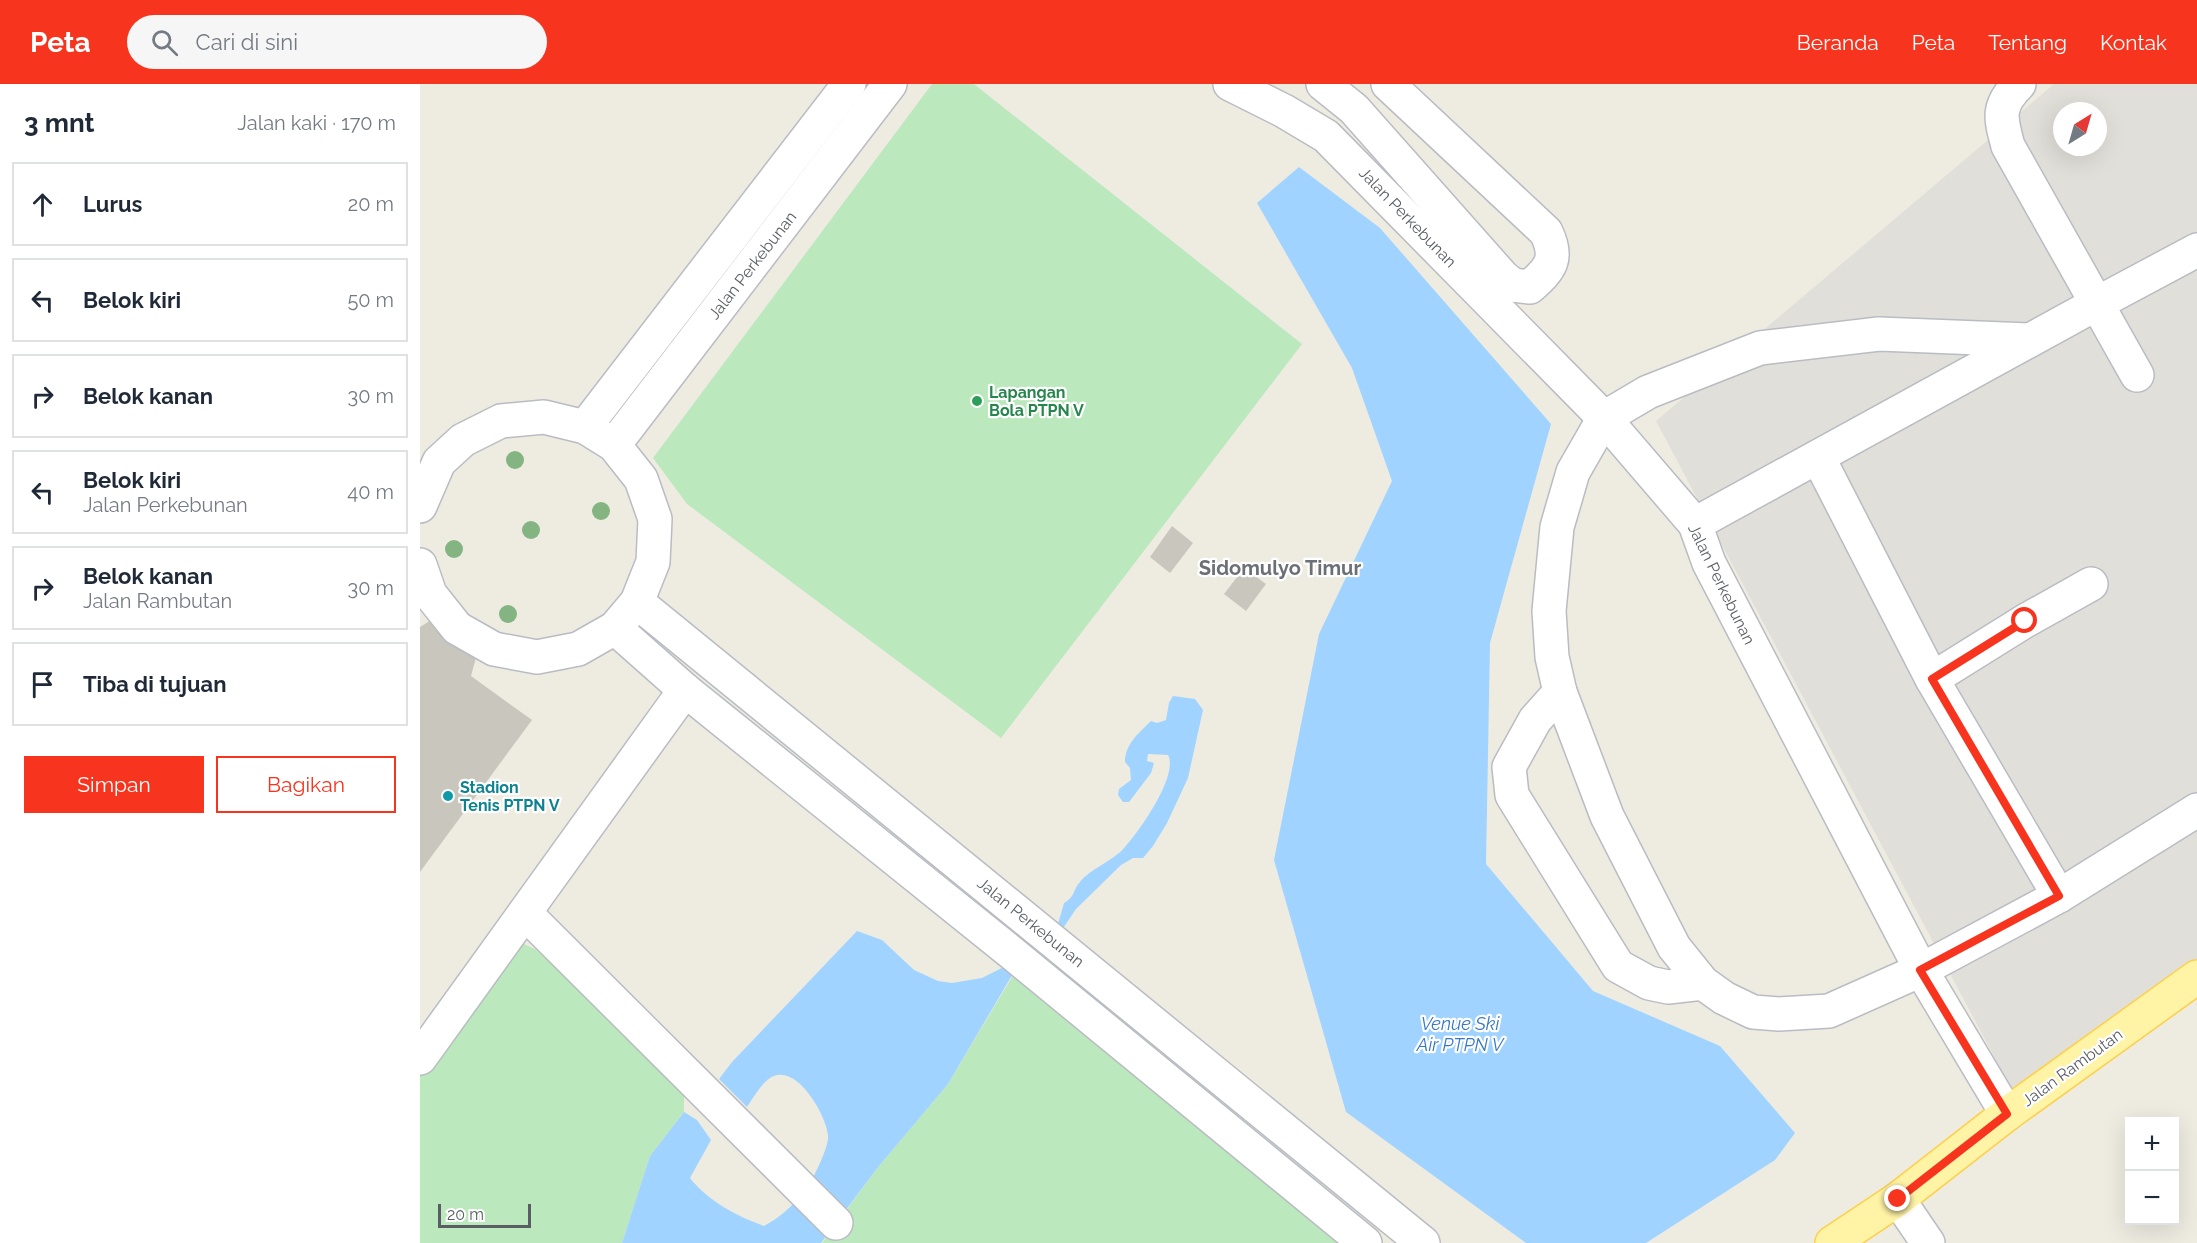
<!DOCTYPE html>
<html lang="id">
<head>
<meta charset="utf-8">
<style>
  :root { --surface:#fff; --page:#f6f6f7; --text:#1f2937; --muted:#747a83; --line:#e0e1e3; --accent:#f7341e }
  body { margin:0; font-family:Raleway,sans-serif; background:var(--page); color:var(--text) }
  .controls { position:absolute; right:18px; bottom:18px; display:grid; overflow:hidden; border-radius:0px; box-shadow:0 6px 24px #0002 }
  .controls button { width:54px; height:54px; display:grid; place-items:center; padding:0; border:0; border-bottom:2px solid var(--line); background:var(--surface); color:var(--text); font:30px sans-serif }
  .compass { position:absolute; left:1633px; top:18px; width:54px; height:54px; border-radius:50%; background:var(--surface); box-shadow:0 6px 24px #0002; rotate:37deg }
  .scale { position:absolute; left:18px; bottom:15px; width:93px; box-sizing:border-box; padding-left:6px; border:3px solid #5a5e64; border-top:0; font-size:16px; line-height:21px; white-space:nowrap; color:#5a5e64; -webkit-text-stroke:4px #fff; paint-order:stroke }
  .stop { position:absolute; width:18px; height:18px; margin:-14px; border:4px solid #f7341e; border-radius:50%; background:#fff }
  .stop.end { background:#f7341e; border-color:#fff; box-shadow:0 2px 6px #0008 }
  .list { margin:0; padding:0; list-style:none }
  h2 { display:flex; justify-content:space-between; align-items:center; height:78px; margin:0; padding:0 24px; font-size:26px }
  h2 small { font-size:20px; font-weight:400; color:var(--muted) }
  .list li { display:grid; grid-template-columns:39px 1fr auto; gap:18px; align-items:center; box-sizing:border-box; height:84px; margin:0 12px 12px; padding:0 12px; border:2px solid var(--line); border-radius:0px }
  .list b { display:block; font-size:22px; white-space:nowrap }
  .list p { margin:0; font-size:20px; white-space:nowrap; color:var(--muted) }
  .list em { font-size:20px; font-style:normal; color:var(--muted) }
  .actions { display:flex; gap:12px; padding:18px 24px }
  .actions a { flex:1; padding:14px 0; border:2px solid var(--accent); border-radius:0px; text-align:center; font-size:21px; color:var(--accent) }
  .actions .main { background:var(--accent); color:#fff }
  .icon { flex:none; width:33px; height:33px; fill:none; stroke:currentColor; stroke-width:2; stroke-linecap:round; stroke-linejoin:round }
  .map { position:relative; flex:none; width:1777px; height:1159px; overflow:hidden }
  header { display:flex; align-items:center; gap:36px; box-sizing:border-box; height:84px; padding:0 30px; background:var(--accent); color:#fff }
  header strong { font-size:28px }
  nav { display:flex; gap:33px; margin-inline-start:auto; font-size:21px }
  .search { width:420px; height:54px; background:var(--page); display:flex; align-items:center; gap:15px; box-sizing:border-box; padding:0 21px; border-radius:33px; color:var(--muted); font-size:22px }
  main { display:flex }
  aside { flex:1; background:var(--surface) }
  .map>svg:first-child { display:block }
  .industrial { fill:#e1dfd9; fill-rule:evenodd }
  .green { fill:#bbe8bc }
  .water { fill:#a0d3ff }
  .building { fill:#c9c6be }
  .lines { fill:none; stroke-linecap:round; stroke-linejoin:round }
  .minor-casing { stroke:#b9bcc2; stroke-width:36 }
  .major-casing { stroke:#fdcf4b; stroke-width:36 }
  .minor { stroke:#fff; stroke-width:33 }
  .major { stroke:#fff3a5; stroke-width:33 }
  .tree { fill:#84b482 }
  .route { stroke:#f7341e; stroke-width:8 }
  .leisure-dot { fill:#2e9e5b; stroke:#fff; stroke-width:2 }
  .culture-dot { fill:#0f9aa8; stroke:#fff; stroke-width:2 }
  .labels { text-anchor:middle; stroke-width:4.5; stroke-linejoin:round; paint-order:stroke }
  .street-label { font-size:16px; fill:#5a5e64; stroke:#fff }
  .leisure-label { font-size:16px; font-weight:bold; fill:#27864d; stroke:#fff; text-anchor:start }
  .culture-label { font-size:16px; font-weight:bold; fill:#0d838f; stroke:#fff; text-anchor:start }
  .water-label { font-size:18px; font-style:italic; fill:#3778c3; stroke:#fff }
  .quarter-label { font-size:20px; font-weight:bold; fill:#6b7076; stroke:#fff }
</style>
</head>
<body>
<header>
<strong>Peta</strong>
<div class="search"><svg class="icon" aria-label="search" viewBox="0 0 24 24"><circle cx="10" cy="10" r="6"/><path d="M15 15l6 6"/></svg>Cari di sini</div>
<nav><a>Beranda</a><a>Peta</a><a>Tentang</a><a>Kontak</a></nav>
</header>
<main>
<aside>
<h2>3 mnt<small>Jalan kaki · 170 m</small></h2>
<ul class="list">
<li><svg class="icon" aria-label="ahead" viewBox="0 0 24 24"><path d="M12 20V5M6 11l6-6 6 6"/></svg><div><b>Lurus</b></div><em>20 m</em></li>
<li><svg class="icon" aria-label="left" viewBox="0 0 24 24"><path d="M17 20v-9H6M10 6l-5 5 5 5"/></svg><div><b>Belok kiri</b></div><em>50 m</em></li>
<li><svg class="icon" aria-label="right" viewBox="0 0 24 24"><path d="M7 20v-9h11M14 6l5 5-5 5"/></svg><div><b>Belok kanan</b></div><em>30 m</em></li>
<li><svg class="icon" aria-label="left" viewBox="0 0 24 24"><path d="M17 20v-9H6M10 6l-5 5 5 5"/></svg><div><b>Belok kiri</b><p>Jalan Perkebunan</p></div><em>40 m</em></li>
<li><svg class="icon" aria-label="right" viewBox="0 0 24 24"><path d="M7 20v-9h11M14 6l5 5-5 5"/></svg><div><b>Belok kanan</b><p>Jalan Rambutan</p></div><em>30 m</em></li>
<li><svg class="icon" aria-label="arrive" viewBox="0 0 24 24"><path d="M6 21V4h12l-3 4 3 4H6"/></svg><div><b>Tiba di tujuan</b></div></li>
</ul>
<div class="actions"><a class="main">Simpan</a><a>Bagikan</a></div>
</aside>
<div class="map">
<svg width="1777" height="1159" viewBox="0 0 1777 1159">
  <rect width="100%" height="100%" fill="#eeece1"/>
  <path class="industrial" d="M 1634,0 L 1777,0 L 1777,879 L 1594,1010 L 1236,337 ZM 1642,27 L 1678,27 L 1678,63 L 1642,63 Z"/>
  <g class="green">
    <polygon points="512,0 554,0 882,260 581,654 267,420 233,374"/>
    <polygon points="104,860 115,865 248,986 264,1006 264,1028 230,1072 202,1159 0,1159 0,987 92,865"/>
    <polygon points="595,888 945,1159 402,1159 459,1082 528,1000"/>
  </g>
  <g class="water">
    <polygon points="879,83 960,144 1131,340 1070,559 1066,780 1173,907 1300,962 1375,1049 1355,1076 1226,1159 1106,1159 926,1028 854,776 899,550 972,397 932,284 837,119"/>
    <path d="M 753,612 L 775,615 L 783,626 L 768,694 L 747,739 L 733,762 L 723,774 L 713,774 L 701,781 L 656,825 L 625,871 L 594,888 L 528,1000 L 459,1082 L 401,1159 L 202,1159 L 230,1072 L 264,1028 L 277,1036 L 291,1056 L 270,1094 C 289,1118 317,1132 344,1142 C 358,1135 372,1122 383,1110 C 390,1101 410,1063 408,1051 C 406,1031 376,977 350,994 C 341,1000 333,1014 327,1023 L 299,995 L 312,978 L 437,847 L 462,856 L 494,886 L 518,897 L 532,899 L 562,894 L 613,868 L 638,840 L 644,819 C 656,812 652,807 660,798 C 670,785 693,777 704,764 C 719,748 759,691 748,671 L 728,670 L 727,677 L 734,679 L 731,689 L 709,718 L 703,718 L 698,711 L 699,705 L 711,696 L 710,684 L 705,678 C 705,660 719,649 731,637 L 737,639 L 746,636 L 749,619 Z"/>
  </g>
  <g class="building">
    <polygon points="752,442 773,459 750,489 730,473"/>
    <polygon points="824,484 846,500 826,527 804,510"/>
    <polygon points="16,533 58,566 51,592 112,636 0,788 0,543"/>
  </g>
  <g class="lines">
    <defs>
      <g id="minor">
        <polyline points="810,0 864,27 906,52 1184,334 1275,440 1289,479 1501,886 1587,1030"/>
        <path d="M 903,0 L 934,25 L 1083,193 L 1093,201 L 1110,203 C 1131,184 1139,175 1126,148 L 968,0"/>
        <path d="M 1599,0 C 1577,22 1580,33 1588,62 L 1717,291"/>
        <polyline points="1609,256 1459,250 1340,264 1228,308 1184,334 1153,388 1137,443 1129,527 1132,573 1140,608 1187,732 1254,863 1283,899 1304,914 1333,928 1359,930 1409,927 1501,886 1639,812 1777,726"/>
        <polyline points="165,343 429,0"/>
        <polyline points="194,361 470,0"/>
        <polyline points="1398,373 1512,595"/>
        <polyline points="0,422 19,378 43,356 81,337 124,333 165,343 194,361 221,395 235,435 233,478 217,518 195,544 158,565 117,573 74,565 37,544 10,510 0,481"/>
        <polyline points="1275,440 1676,220 1777,166"/>
        <polyline points="217,518 1003,1159"/>
        <polyline points="195,544 265,606 593,870 945,1159"/>
        <polyline points="1140,608 1115,636 1089,683 1092,711 1198,882 1229,899 1248,903 1283,899"/>
        <polyline points="1639,812 1512,595 1605,537 1671,500"/>
        <polyline points="105,829 416,1139"/>
        <polyline points="0,974 265,606"/>
        <polyline points="1478,1115 1508,1159"/>
      </g>
      <polyline id="major" points="1412,1159 1478,1115 1587,1030 1777,893"/>
    </defs>
    <use href="#minor" class="minor-casing"/>
    <use href="#major" class="major-casing"/>
    <use href="#minor" class="minor"/>
    <use href="#major" class="major"/>
  </g>
  <g class="tree">
    <circle cx="95" cy="376" r="9"/>
    <circle cx="181" cy="427" r="9"/>
    <circle cx="111" cy="446" r="9"/>
    <circle cx="34" cy="465" r="9"/>
    <circle cx="88" cy="530" r="9"/>
  </g>
  <g class="lines">
    <polyline class="route" points="1478,1115 1587,1030 1500,886 1639,812 1512,595 1605,537"/>
  </g>
  <circle class="leisure-dot" cx="557" cy="317" r="6"/>
  <circle class="culture-dot" cx="28" cy="712" r="6"/>
  <g class="labels">
    <g class="street-label">
      <text transform="translate(988 133) rotate(46)" y="6">Jalan Perkebunan</text>
      <text transform="translate(332 181) rotate(-52)" y="6">Jalan Perkebunan</text>
      <text transform="translate(1302 500) rotate(64)" y="6">Jalan Perkebunan</text>
      <text transform="translate(611 838) rotate(39)" y="6">Jalan Perkebunan</text>
      <text transform="translate(1652 983) rotate(-36)" y="6">Jalan Rambutan</text>
    </g>
    <g class="leisure-label">
      <text x="569" y="314">Lapangan<tspan x="569" dy="18">Bola PTPN V</tspan></text>
    </g>
    <g class="culture-label">
      <text x="40" y="709">Stadion<tspan x="40" dy="18">Tenis PTPN V</tspan></text>
    </g>
    <g class="water-label">
      <text x="1040" y="946">Venue Ski<tspan x="1040" dy="21">Air PTPN V</tspan></text>
    </g>
    <g class="quarter-label">
      <text x="860" y="491">Sidomulyo Timur</text>
    </g>
  </g>
</svg>
<div class="controls">
<button>+</button>
<button>−</button>
</div>
<svg class="compass" viewBox="-18 -18 36 36"><path d="M0-13l5 13h-10z" fill="#e53935"/><path d="M0 13l5-13h-10z" fill="#747a83"/></svg>
<div class="scale">20 m</div>
<div class="stop" style="left:1605px;top:537px"></div>
<div class="stop end" style="left:1478px;top:1115px"></div>
</div>
</main>
</body>
</html>
